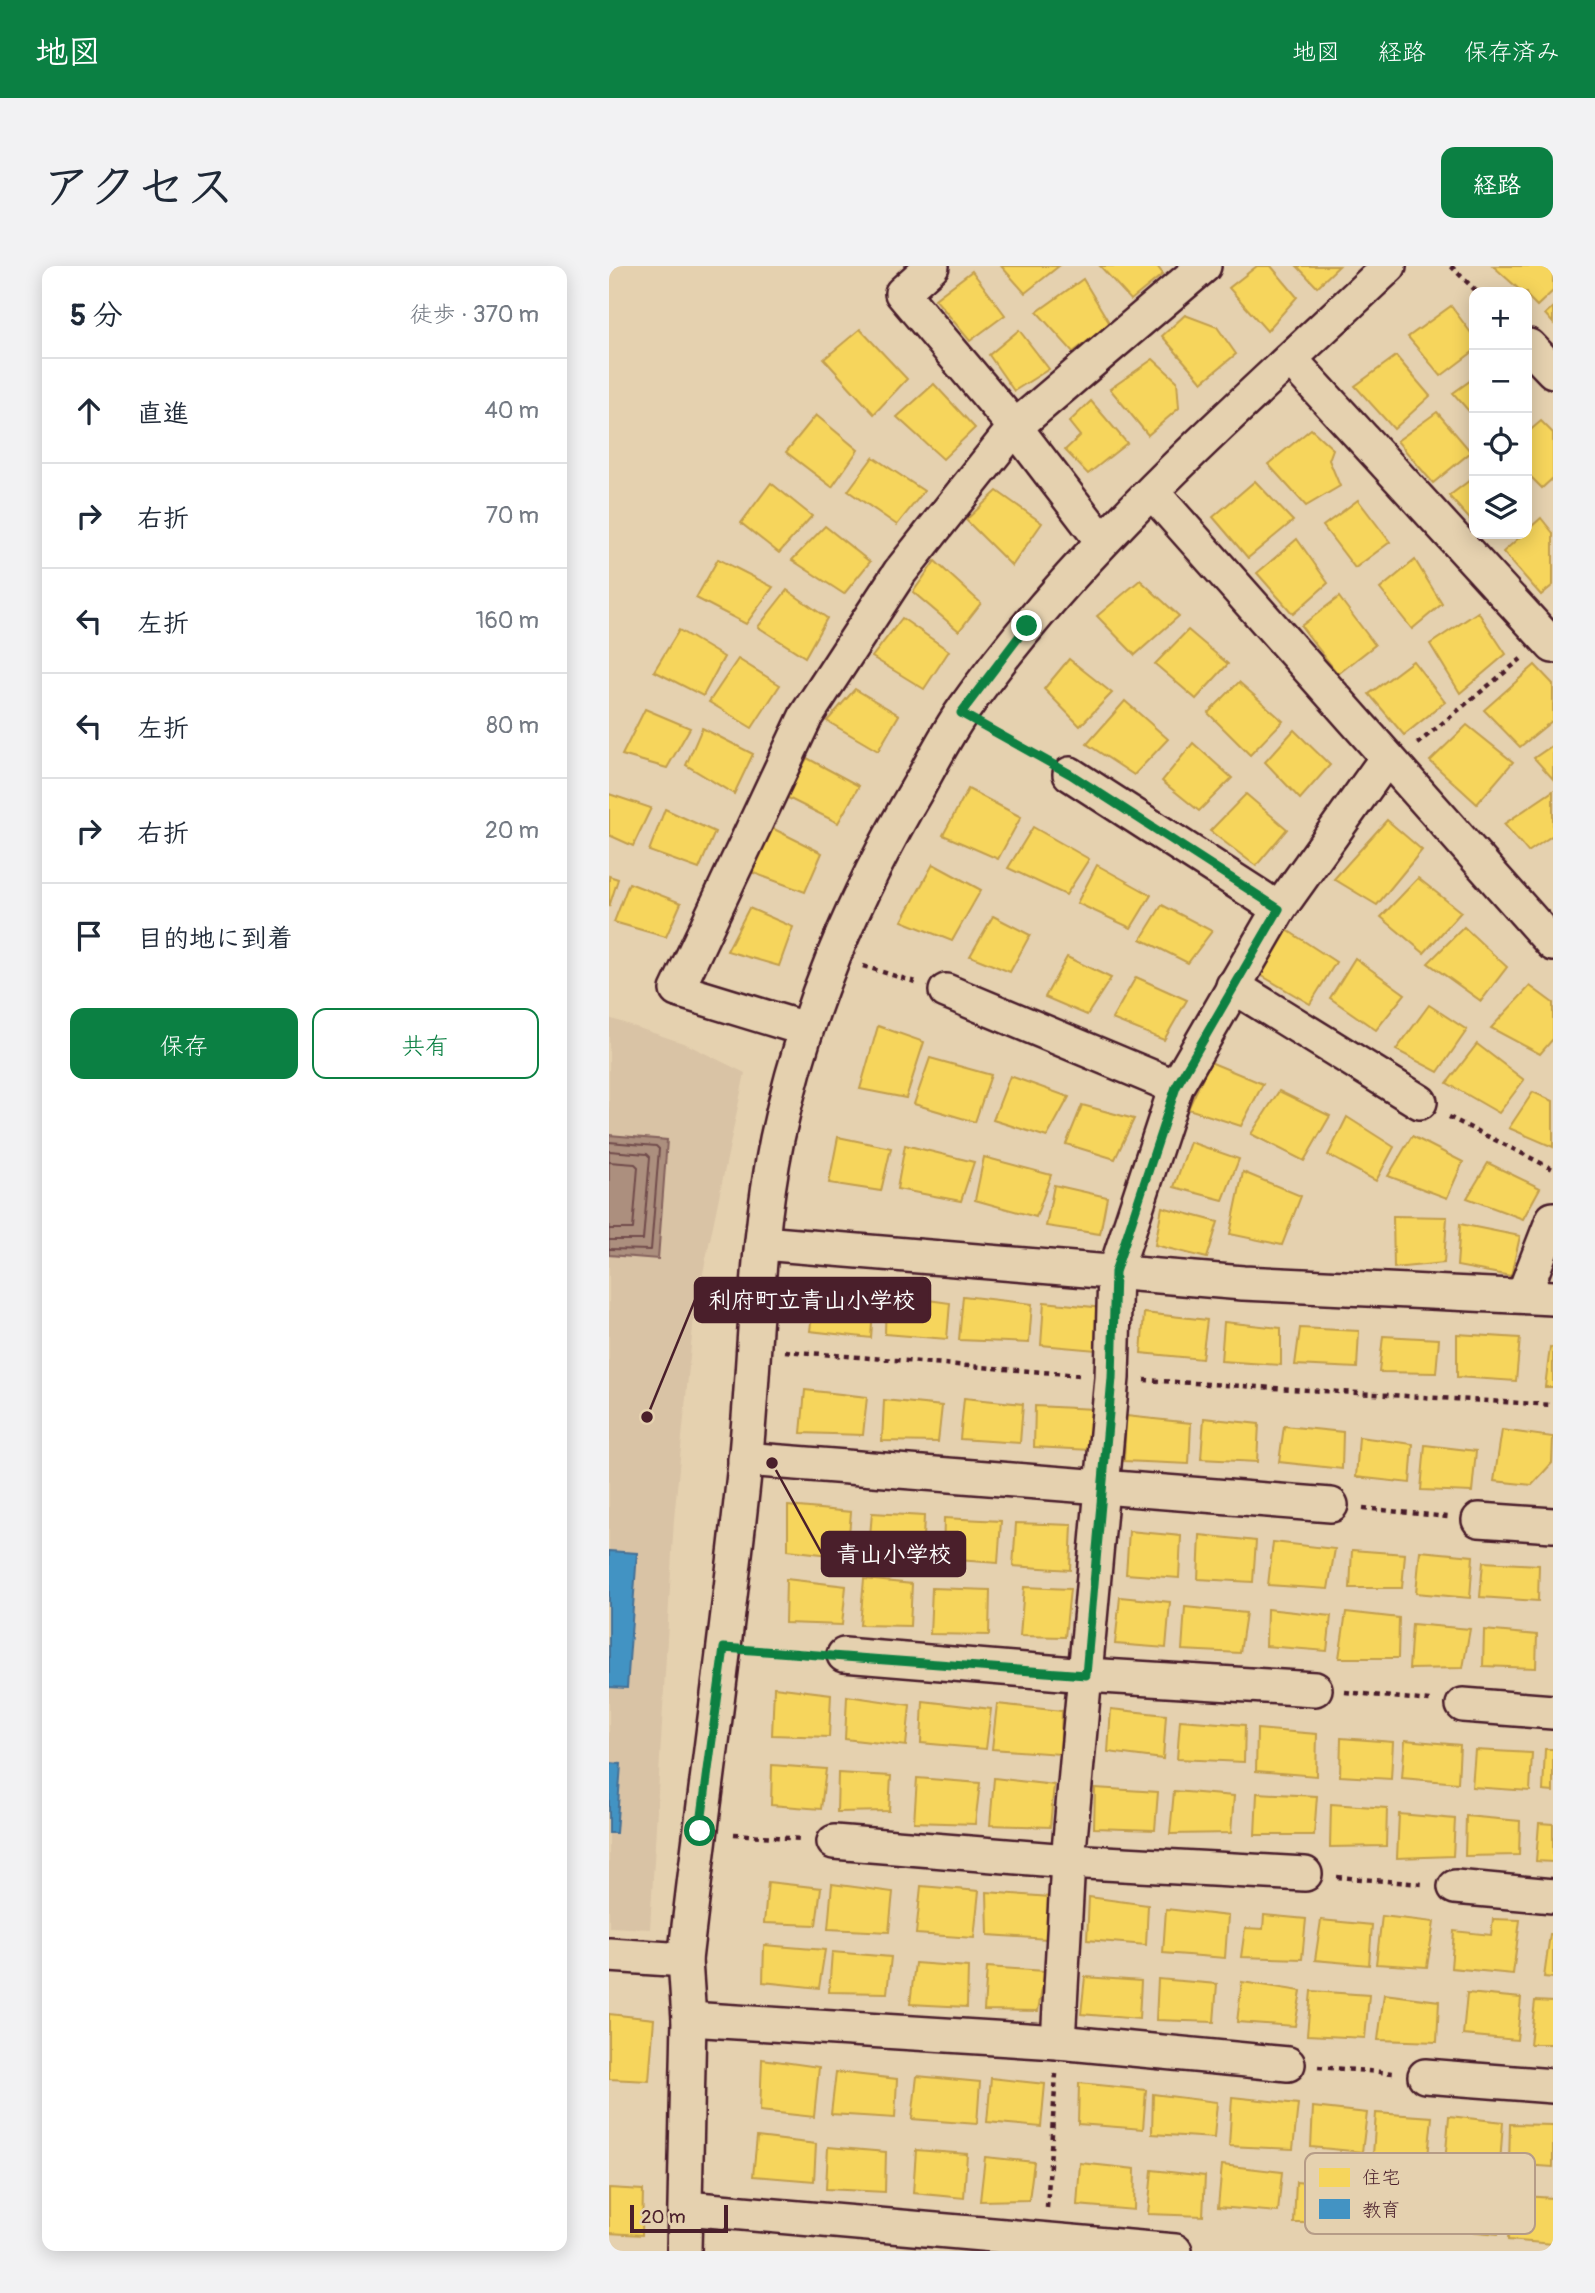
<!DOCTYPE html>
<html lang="ja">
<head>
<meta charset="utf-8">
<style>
  :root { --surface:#fff; --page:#f2f2f3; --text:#1f2937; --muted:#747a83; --line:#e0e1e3; --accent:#0b8043 }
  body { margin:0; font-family:Pangolin,"Klee One",sans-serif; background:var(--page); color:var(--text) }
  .controls { position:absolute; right:21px; top:21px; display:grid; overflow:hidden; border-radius:14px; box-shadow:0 4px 18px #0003 }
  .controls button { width:63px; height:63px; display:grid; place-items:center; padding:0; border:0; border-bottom:2px solid var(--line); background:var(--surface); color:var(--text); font:35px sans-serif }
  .scale { position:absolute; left:21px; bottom:18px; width:98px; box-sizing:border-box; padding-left:7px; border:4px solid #4a1f2b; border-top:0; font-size:19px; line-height:24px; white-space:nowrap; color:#4a1f2b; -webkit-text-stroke:5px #e5d1af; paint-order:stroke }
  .stop { position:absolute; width:21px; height:21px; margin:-16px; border:5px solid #0b8043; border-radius:50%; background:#fff }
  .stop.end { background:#0b8043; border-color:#fff; box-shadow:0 2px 7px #0008 }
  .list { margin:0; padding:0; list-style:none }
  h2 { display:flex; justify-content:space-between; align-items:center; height:91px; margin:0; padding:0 28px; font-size:30px }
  h2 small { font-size:23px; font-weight:400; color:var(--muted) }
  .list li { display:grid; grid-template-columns:46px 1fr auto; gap:21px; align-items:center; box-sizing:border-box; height:105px; padding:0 28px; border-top:2px solid var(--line) }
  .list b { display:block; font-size:26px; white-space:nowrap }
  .list em { font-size:23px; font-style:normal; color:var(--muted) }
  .actions { display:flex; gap:14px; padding:21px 28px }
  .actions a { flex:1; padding:16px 0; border:2px solid var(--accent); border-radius:14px; text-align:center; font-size:24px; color:var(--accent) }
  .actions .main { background:var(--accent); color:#fff }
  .icon { flex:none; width:38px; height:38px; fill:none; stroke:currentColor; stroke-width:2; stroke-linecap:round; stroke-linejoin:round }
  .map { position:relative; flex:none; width:944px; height:1985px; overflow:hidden; border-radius:14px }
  header { display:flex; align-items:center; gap:42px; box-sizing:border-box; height:98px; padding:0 35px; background:var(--accent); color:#fff }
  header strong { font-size:33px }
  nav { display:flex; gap:38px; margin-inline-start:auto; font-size:24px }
  .intro { display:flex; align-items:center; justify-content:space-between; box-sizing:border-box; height:168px; padding:0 42px }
  h1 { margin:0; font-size:49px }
  .button { padding:18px 32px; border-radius:14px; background:var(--accent); color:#fff; font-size:24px; font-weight:700 }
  main { display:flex; gap:42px; padding:0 42px }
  aside { flex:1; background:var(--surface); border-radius:14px; box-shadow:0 4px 18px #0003 }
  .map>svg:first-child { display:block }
  .built { fill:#d9c3a5 }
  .water { fill:#ac8f7e; stroke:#85625d; stroke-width:2 }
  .homes { fill:#f6d55c; stroke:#c29e4d; stroke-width:2 }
  .schools { fill:#4393c3; stroke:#457095; stroke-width:2 }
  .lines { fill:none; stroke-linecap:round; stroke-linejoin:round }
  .shore { stroke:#714c4c; stroke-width:2 }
  .minor-casing { stroke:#4a1f2b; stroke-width:38 }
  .path { stroke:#4a1f2b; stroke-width:4.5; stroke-dasharray:5 5; stroke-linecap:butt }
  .minor { stroke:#e5d1af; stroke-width:33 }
  .route { stroke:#0b8043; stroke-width:9 }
  .key { fill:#e5d1af; stroke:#b69c87; stroke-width:2 }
  .key-label { font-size:19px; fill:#4a1f2b }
  .leader { fill:none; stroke:#4a1f2b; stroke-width:2.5 }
  .callout-dot { fill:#4a1f2b; stroke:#e5d1af; stroke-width:2.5 }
  .callout { fill:#4a1f2b; stroke:#4a1f2b; stroke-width:2.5 }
  .callout-label { font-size:23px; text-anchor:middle; font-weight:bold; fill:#fff }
</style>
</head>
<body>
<header>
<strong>地図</strong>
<nav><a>地図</a><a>経路</a><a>保存済み</a></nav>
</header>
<div class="intro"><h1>アクセス</h1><a class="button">経路</a></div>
<main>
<aside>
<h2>5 分<small>徒歩 · 370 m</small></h2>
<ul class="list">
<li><svg class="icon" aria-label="ahead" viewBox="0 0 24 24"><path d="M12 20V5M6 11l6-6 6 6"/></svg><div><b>直進</b></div><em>40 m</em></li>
<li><svg class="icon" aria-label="right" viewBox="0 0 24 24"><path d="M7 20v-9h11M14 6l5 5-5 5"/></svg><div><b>右折</b></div><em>70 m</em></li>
<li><svg class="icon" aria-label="left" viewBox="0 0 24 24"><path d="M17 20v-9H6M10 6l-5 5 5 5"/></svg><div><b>左折</b></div><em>160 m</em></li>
<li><svg class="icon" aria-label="left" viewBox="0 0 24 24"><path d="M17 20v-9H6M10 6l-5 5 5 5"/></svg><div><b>左折</b></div><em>80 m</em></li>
<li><svg class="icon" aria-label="right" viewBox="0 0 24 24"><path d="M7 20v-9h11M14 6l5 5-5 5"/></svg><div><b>右折</b></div><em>20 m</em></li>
<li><svg class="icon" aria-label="arrive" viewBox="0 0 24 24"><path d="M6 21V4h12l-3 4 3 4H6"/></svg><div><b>目的地に到着</b></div></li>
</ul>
<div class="actions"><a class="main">保存</a><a>共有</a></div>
</aside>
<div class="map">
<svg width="944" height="1985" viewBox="0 0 944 1985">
  <rect width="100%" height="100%" fill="#e5d1af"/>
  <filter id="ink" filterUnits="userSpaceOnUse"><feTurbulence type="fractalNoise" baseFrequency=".0143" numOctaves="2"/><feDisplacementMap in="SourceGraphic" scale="14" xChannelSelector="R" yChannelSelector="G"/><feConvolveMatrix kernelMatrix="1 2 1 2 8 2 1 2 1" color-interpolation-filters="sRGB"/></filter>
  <g filter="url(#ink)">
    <polygon class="built" points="0,752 77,778 136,807 85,1050 65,1253 41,1663 0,1661"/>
    <polygon class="water" points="0,869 58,874 49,993 0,989"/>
    <g class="homes">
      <polygon points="392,0 450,0 416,27"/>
      <polygon points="491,0 548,0 554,8 522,34"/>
      <polygon points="648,0 662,0 688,31 658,65 620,22"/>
      <polygon points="688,0 730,0 708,21"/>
      <polygon points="884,0 944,0 944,25 928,40 918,30 918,26 913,26"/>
      <polygon points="363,5 396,49 361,75 326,33"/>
      <polygon points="474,13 501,58 464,86 428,46"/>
      <polygon points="842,40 865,71 865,85 832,110 799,71"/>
      <polygon points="944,41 944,57 936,48"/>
      <polygon points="576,49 608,61 627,88 593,116 553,70"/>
      <polygon points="251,63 298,113 265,148 215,93"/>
      <polygon points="410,64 440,103 405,125 380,89"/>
      <polygon points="787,90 821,130 785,163 746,120"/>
      <polygon points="544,93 568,115 570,142 539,169 501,123"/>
      <polygon points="865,112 865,151 844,127"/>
      <polygon points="325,118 366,162 334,193 288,151"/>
      <polygon points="482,135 518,177 479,208 456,184 471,170 460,156"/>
      <polygon points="828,146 862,186 824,217 788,175"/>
      <polygon points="207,149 249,184 223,221 177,186"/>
      <polygon points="932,155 944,167 944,212 933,222 918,207 918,167"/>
      <polygon points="702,163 724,183 720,194 731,220 697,240 659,198"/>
      <polygon points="264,191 315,225 288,259 239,225"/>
      <polygon points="865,211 865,258 840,230"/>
      <polygon points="646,215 684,255 639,292 604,251"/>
      <polygon points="162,217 203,250 170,287 132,257"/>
      <polygon points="388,225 433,257 403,300 357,254"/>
      <polygon points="749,234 781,276 746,302 714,260"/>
      <polygon points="932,252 944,267 944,319 932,329 894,286"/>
      <polygon points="216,260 261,296 235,328 183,294"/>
      <polygon points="688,273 719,317 684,348 648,307"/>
      <polygon points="109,293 164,321 137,358 87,332"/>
      <polygon points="806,294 833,338 803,363 771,323"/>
      <polygon points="326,295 372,337 350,365 304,326"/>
      <polygon points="531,314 570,350 526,389 488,350"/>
      <polygon points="178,324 218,352 196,391 149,361"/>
      <polygon points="730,331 766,379 729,408 692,360"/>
      <polygon points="869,346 897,388 851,427 821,378"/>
      <polygon points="293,352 340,385 315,423 263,391"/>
      <polygon points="70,364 115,391 94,430 45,405"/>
      <polygon points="579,364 619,398 587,433 546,398"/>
      <polygon points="129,393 171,419 143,462 100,436"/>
      <polygon points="460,393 503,427 471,460 435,423"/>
      <polygon points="804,395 836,436 795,469 760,428"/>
      <polygon points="926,399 944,418 944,454 911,481 875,444"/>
      <polygon points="630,416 674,455 641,489 599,447"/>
      <polygon points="246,423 290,449 269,485 218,455"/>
      <polygon points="516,435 559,473 525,509 478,478"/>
      <polygon points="36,443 81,462 58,502 13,489"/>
      <polygon points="858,459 904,496 868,538 821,495"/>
      <polygon points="93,462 144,488 125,528 77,499"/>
      <polygon points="685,464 721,499 691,533 656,496"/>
      <polygon points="584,477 623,512 590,545 553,515"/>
      <polygon points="944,479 944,513 925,492"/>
      <polygon points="198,492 250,520 229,557 177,531"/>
      <polygon points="359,523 412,551 389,593 334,569"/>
      <polygon points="944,525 944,569 919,586 895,558"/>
      <polygon points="0,528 42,542 24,580 0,569"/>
      <polygon points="637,528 678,563 647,600 601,565"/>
      <polygon points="56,543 106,566 90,603 40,585"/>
      <polygon points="778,554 813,584 768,639 725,613"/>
      <polygon points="424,561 480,593 457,629 399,602"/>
      <polygon points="163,562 213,587 196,626 142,606"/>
      <polygon points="324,598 372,624 343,675 293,655"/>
      <polygon points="488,599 542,629 522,662 468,637"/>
      <polygon points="0,610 9,613 0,641"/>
      <polygon points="809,612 852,646 815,687 772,651"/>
      <polygon points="20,617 72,637 57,671 5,656"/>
      <polygon points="553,639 603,665 579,697 532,673"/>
      <polygon points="140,642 184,661 170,700 118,685"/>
      <polygon points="384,650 421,669 401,706 361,690"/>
      <polygon points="855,661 898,701 872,735 819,697"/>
      <polygon points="678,664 727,696 701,738 648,707"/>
      <polygon points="458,691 502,712 478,749 436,731"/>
      <polygon points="746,692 796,728 767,764 721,732"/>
      <polygon points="527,711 578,734 555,774 503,753"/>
      <polygon points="921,720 944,737 944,773 931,788 882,762"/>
      <polygon points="820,739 858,764 829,806 787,784"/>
      <polygon points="269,760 315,776 297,832 251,823"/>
      <polygon points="868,778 915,814 890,847 838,817"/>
      <polygon points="321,792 382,809 366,856 305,838"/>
      <polygon points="601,796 654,818 632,860 579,843"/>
      <polygon points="401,810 460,831 438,871 384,854"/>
      <polygon points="670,825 721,850 695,895 642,868"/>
      <polygon points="924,826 944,835 944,881 900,862"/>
      <polygon points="473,839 525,853 506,893 457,878"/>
      <polygon points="738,851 785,881 767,915 719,889"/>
      <polygon points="803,870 854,896 838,932 779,910"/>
      <polygon points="229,871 282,882 272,925 220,917"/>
      <polygon points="581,876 630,893 614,934 565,921"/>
      <polygon points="296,879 365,896 352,935 288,923"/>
      <polygon points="375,891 442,909 427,951 366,934"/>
      <polygon points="879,897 931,922 914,953 858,932"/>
      <polygon points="634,906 692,930 673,979 621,968"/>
      <polygon points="445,919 498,931 491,968 437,960"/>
      <polygon points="553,941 609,956 598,992 546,979"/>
      <polygon points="784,950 838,951 835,997 785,1002"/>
      <polygon points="851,958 911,970 902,1010 848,1000"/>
      <polygon points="206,1024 265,1029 262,1072 201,1065"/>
      <polygon points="277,1028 341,1037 338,1073 276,1068"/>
      <polygon points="354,1030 423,1038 420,1077 350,1074"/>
      <polygon points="435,1036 494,1042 487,1084 432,1079"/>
      <polygon points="535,1047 598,1054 593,1093 532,1087"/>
      <polygon points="615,1056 672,1062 672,1099 612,1095"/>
      <polygon points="691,1062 750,1065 748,1102 686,1099"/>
      <polygon points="848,1068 911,1072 907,1115 848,1111"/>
      <polygon points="774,1070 830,1073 827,1107 770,1106"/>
      <polygon points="941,1081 944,1082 944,1121 936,1121"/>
      <polygon points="196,1124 258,1131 254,1169 192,1167"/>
      <polygon points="355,1132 414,1138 411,1177 351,1173"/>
      <polygon points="275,1134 333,1140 329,1176 273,1175"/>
      <polygon points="426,1140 485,1143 482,1184 425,1181"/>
      <polygon points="517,1150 582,1157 580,1198 515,1195"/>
      <polygon points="595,1152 650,1158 648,1196 592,1193"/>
      <polygon points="675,1160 734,1166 733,1203 670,1196"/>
      <polygon points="893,1164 944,1171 943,1197 923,1219 885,1215"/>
      <polygon points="750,1171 804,1178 801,1217 747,1211"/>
      <polygon points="816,1179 867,1185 863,1226 812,1224"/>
      <polygon points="179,1240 242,1246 238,1291 179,1284"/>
      <polygon points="263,1247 315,1250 313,1295 259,1293"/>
      <polygon points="335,1252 392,1255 389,1297 334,1293"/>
      <polygon points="407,1257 463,1259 461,1304 404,1300"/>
      <polygon points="520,1265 572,1270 570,1312 517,1308"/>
      <polygon points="591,1269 647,1275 644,1316 589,1313"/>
      <polygon points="664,1276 726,1283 719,1323 659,1319"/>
      <polygon points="743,1284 796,1288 793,1322 741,1322"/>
      <polygon points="811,1285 864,1290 861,1332 807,1327"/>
      <polygon points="874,1296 930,1299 929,1335 871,1331"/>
      <polygon points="177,1313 237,1320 233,1359 176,1357"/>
      <polygon points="255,1313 303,1318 301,1360 251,1359"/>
      <polygon points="415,1321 461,1323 456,1371 411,1370"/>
      <polygon points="323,1322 381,1324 380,1369 321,1368"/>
      <polygon points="511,1331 561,1336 557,1382 506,1378"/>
      <polygon points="576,1341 637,1347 631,1387 573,1384"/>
      <polygon points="658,1343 722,1350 718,1385 657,1380"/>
      <polygon points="737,1346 790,1352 789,1392 730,1392"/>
      <polygon points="803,1358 861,1363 854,1402 800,1403"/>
      <polygon points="875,1364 928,1369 927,1402 874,1400"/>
      <polygon points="165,1421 222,1428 220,1471 163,1469"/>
      <polygon points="238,1430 301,1439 297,1480 236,1473"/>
      <polygon points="314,1435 382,1443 377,1483 312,1477"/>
      <polygon points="388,1438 453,1445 451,1488 383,1483"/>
      <polygon points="502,1443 557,1449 554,1493 499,1486"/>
      <polygon points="571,1454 636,1459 635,1496 568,1493"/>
      <polygon points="648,1463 708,1468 707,1510 647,1505"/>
      <polygon points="732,1472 784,1476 782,1513 731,1510"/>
      <polygon points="796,1474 851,1479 849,1517 793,1512"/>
      <polygon points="936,1483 944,1483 944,1526 934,1525"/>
      <polygon points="866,1484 923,1487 921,1525 863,1521"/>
      <polygon points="163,1499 217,1503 212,1543 162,1539"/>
      <polygon points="229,1507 282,1510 280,1545 228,1546"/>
      <polygon points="308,1512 371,1517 366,1558 305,1556"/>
      <polygon points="385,1512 445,1519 441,1561 381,1559"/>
      <polygon points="486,1522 549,1526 546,1564 485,1562"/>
      <polygon points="565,1525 625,1530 622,1567 561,1568"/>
      <polygon points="648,1527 708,1530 705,1569 646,1569"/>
      <polygon points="722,1538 778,1542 777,1580 721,1581"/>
      <polygon points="790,1548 846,1553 844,1590 788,1592"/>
      <polygon points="857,1550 911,1555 910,1589 856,1590"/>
      <polygon points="930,1557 944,1558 944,1596 927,1595"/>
      <polygon points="159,1616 212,1622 207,1659 155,1657"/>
      <polygon points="223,1618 284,1626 280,1666 219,1663"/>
      <polygon points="312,1620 370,1625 365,1672 307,1668"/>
      <polygon points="378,1626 441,1631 438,1673 379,1669"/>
      <polygon points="480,1631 539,1639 537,1679 478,1674"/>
      <polygon points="557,1643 619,1650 616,1692 554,1687"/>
      <polygon points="655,1649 697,1653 693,1693 632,1691 636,1662 654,1663"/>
      <polygon points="773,1650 825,1656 818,1701 767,1698"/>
      <polygon points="884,1653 911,1654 904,1708 842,1702 845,1665 882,1669"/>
      <polygon points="712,1654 763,1659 760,1699 706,1694"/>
      <polygon points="941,1668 944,1668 944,1712 935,1711"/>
      <polygon points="155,1679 216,1684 210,1722 154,1716"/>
      <polygon points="223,1686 282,1691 278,1727 220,1726"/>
      <polygon points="306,1697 359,1701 358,1741 301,1738"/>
      <polygon points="378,1701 436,1705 429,1745 375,1744"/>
      <polygon points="476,1711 532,1715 530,1753 472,1748"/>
      <polygon points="549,1713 608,1718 605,1756 547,1754"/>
      <polygon points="633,1716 692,1725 686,1760 628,1756"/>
      <polygon points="702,1725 760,1729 756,1772 698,1769"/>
      <polygon points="858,1727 912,1732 908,1774 854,1769"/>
      <polygon points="775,1728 830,1735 828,1776 769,1774"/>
      <polygon points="926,1735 944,1736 944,1778 921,1778"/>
      <polygon points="0,1748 45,1753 40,1815 0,1813"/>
      <polygon points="153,1793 210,1801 205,1851 151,1845"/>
      <polygon points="227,1806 288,1813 286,1852 222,1848"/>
      <polygon points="308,1810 371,1816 368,1858 303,1853"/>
      <polygon points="382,1812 436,1818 432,1861 378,1856"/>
      <polygon points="470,1817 537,1824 534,1863 469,1858"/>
      <polygon points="544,1828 608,1836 605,1872 543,1868"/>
      <polygon points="623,1831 689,1838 684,1883 620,1880"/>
      <polygon points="704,1841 758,1847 753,1886 702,1881"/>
      <polygon points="767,1847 823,1851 819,1891 764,1889"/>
      <polygon points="840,1850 894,1856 891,1898 836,1897"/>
      <polygon points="901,1858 944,1859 944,1901 900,1898"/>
      <polygon points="148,1871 207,1878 205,1915 144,1910"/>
      <polygon points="219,1881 277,1886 276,1926 217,1923"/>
      <polygon points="307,1884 358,1888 355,1932 304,1927"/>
      <polygon points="376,1891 425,1896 420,1934 371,1935"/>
      <polygon points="471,1897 526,1903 525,1944 468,1939"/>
      <polygon points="613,1899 673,1906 669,1946 609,1941"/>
      <polygon points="543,1904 596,1910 594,1950 539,1948"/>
      <polygon points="687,1916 751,1922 747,1957 685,1957"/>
      <polygon points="829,1921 890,1922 889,1968 825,1962"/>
      <polygon points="0,1922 34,1924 33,1969 0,1967"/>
      <polygon points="901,1929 944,1932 944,1978 899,1974"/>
    </g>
    <g class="schools">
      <polygon points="0,1285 28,1287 18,1422 0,1421"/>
      <polygon points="0,1497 12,1498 7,1567 0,1567"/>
    </g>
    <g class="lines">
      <g class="shore">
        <polyline points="0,876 47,880 50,883 42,984 0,983"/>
        <polyline points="0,885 38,888 41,891 34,974 0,974"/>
        <polyline points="0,896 26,898 29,901 24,963 0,963"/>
      </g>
      <defs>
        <g id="minor">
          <polyline points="323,0 293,27 406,161 493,275"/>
          <polyline points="920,80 944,105"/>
          <polyline points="682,94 944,380"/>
          <polyline points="544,227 944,678"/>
          <polyline points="461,508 670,643"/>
          <polyline points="624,720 811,836"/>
          <polyline points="337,725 567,821"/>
          <polyline points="196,763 68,724 197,450 291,306 406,161 595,0"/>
          <polyline points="153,977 634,1017 944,1032"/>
          <polyline points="914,1030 944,953"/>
          <polyline points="136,1193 722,1239"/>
          <polyline points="870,1254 944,1259"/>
          <polyline points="235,1389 477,1409 706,1423"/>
          <polyline points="854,1439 944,1446"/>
          <polyline points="225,1576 459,1595 696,1608"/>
          <polyline points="846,1621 944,1630"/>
          <polyline points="0,1689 76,1694"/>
          <polyline points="80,1753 449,1776 679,1798"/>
          <polyline points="449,1776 459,1595 503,1112 506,1006 567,821 670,643 777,493"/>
          <polyline points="816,1810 944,1820"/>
          <polyline points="77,1942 566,1985"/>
          <path d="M 75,1985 L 80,1753 L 76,1694 C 95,1529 119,1364 136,1198 C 147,1090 146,980 168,873 C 195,745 245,630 311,518 C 325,493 338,467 355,443 C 472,277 633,140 780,0"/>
        </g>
      </defs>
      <use href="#minor" class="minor-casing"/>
      <g class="path">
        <polyline points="842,0 868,26"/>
        <polyline points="380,462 433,492"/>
        <polyline points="808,478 912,393"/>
        <polyline points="254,700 306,716"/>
        <polyline points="840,851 944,903"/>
        <polyline points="176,1085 470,1109"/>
        <polyline points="535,1114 944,1139"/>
        <polyline points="754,1242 839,1251"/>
        <polyline points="145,1384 203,1387"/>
        <polyline points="736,1426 821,1435"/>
        <polyline points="125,1568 193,1573"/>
        <polyline points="728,1611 813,1618"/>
        <polyline points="709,1801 784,1807"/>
        <polyline points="438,1942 447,1808"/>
      </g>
      <use href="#minor" class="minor"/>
    </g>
  </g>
  <g class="lines" filter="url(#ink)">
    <polyline class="route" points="91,1565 115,1382 477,1409 503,1112 506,1006 567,821 670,643 461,508 352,447 418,360"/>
  </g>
  <rect x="696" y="1887" width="230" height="81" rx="10" class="key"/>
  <rect x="710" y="1902" width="31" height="19" fill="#f6d55c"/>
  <rect x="710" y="1933" width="31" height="20" fill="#4393c3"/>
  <g class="key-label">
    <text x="753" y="1918">住宅</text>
    <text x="753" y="1950">教育</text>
  </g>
  <path class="leader" d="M38 1151L86 1034M163 1197L213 1288"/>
  <g class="callout-dot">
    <circle cx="38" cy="1151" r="7"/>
    <circle cx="163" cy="1197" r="7"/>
  </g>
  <g class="callout">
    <rect x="86" y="1012" width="235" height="44" rx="7"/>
    <rect x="213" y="1266" width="143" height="44" rx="7"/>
  </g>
  <g class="callout-label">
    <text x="203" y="1042">利府町立青山小学校</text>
    <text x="285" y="1296">青山小学校</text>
  </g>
</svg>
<div class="controls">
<button>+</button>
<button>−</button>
<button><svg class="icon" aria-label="locate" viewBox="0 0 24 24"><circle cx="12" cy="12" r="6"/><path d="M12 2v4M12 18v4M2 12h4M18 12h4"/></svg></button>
<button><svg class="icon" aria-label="layers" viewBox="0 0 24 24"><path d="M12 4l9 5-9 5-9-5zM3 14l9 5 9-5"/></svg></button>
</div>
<div class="scale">20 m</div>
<div class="stop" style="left:91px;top:1565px"></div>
<div class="stop end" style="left:418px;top:360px"></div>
</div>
</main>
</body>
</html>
